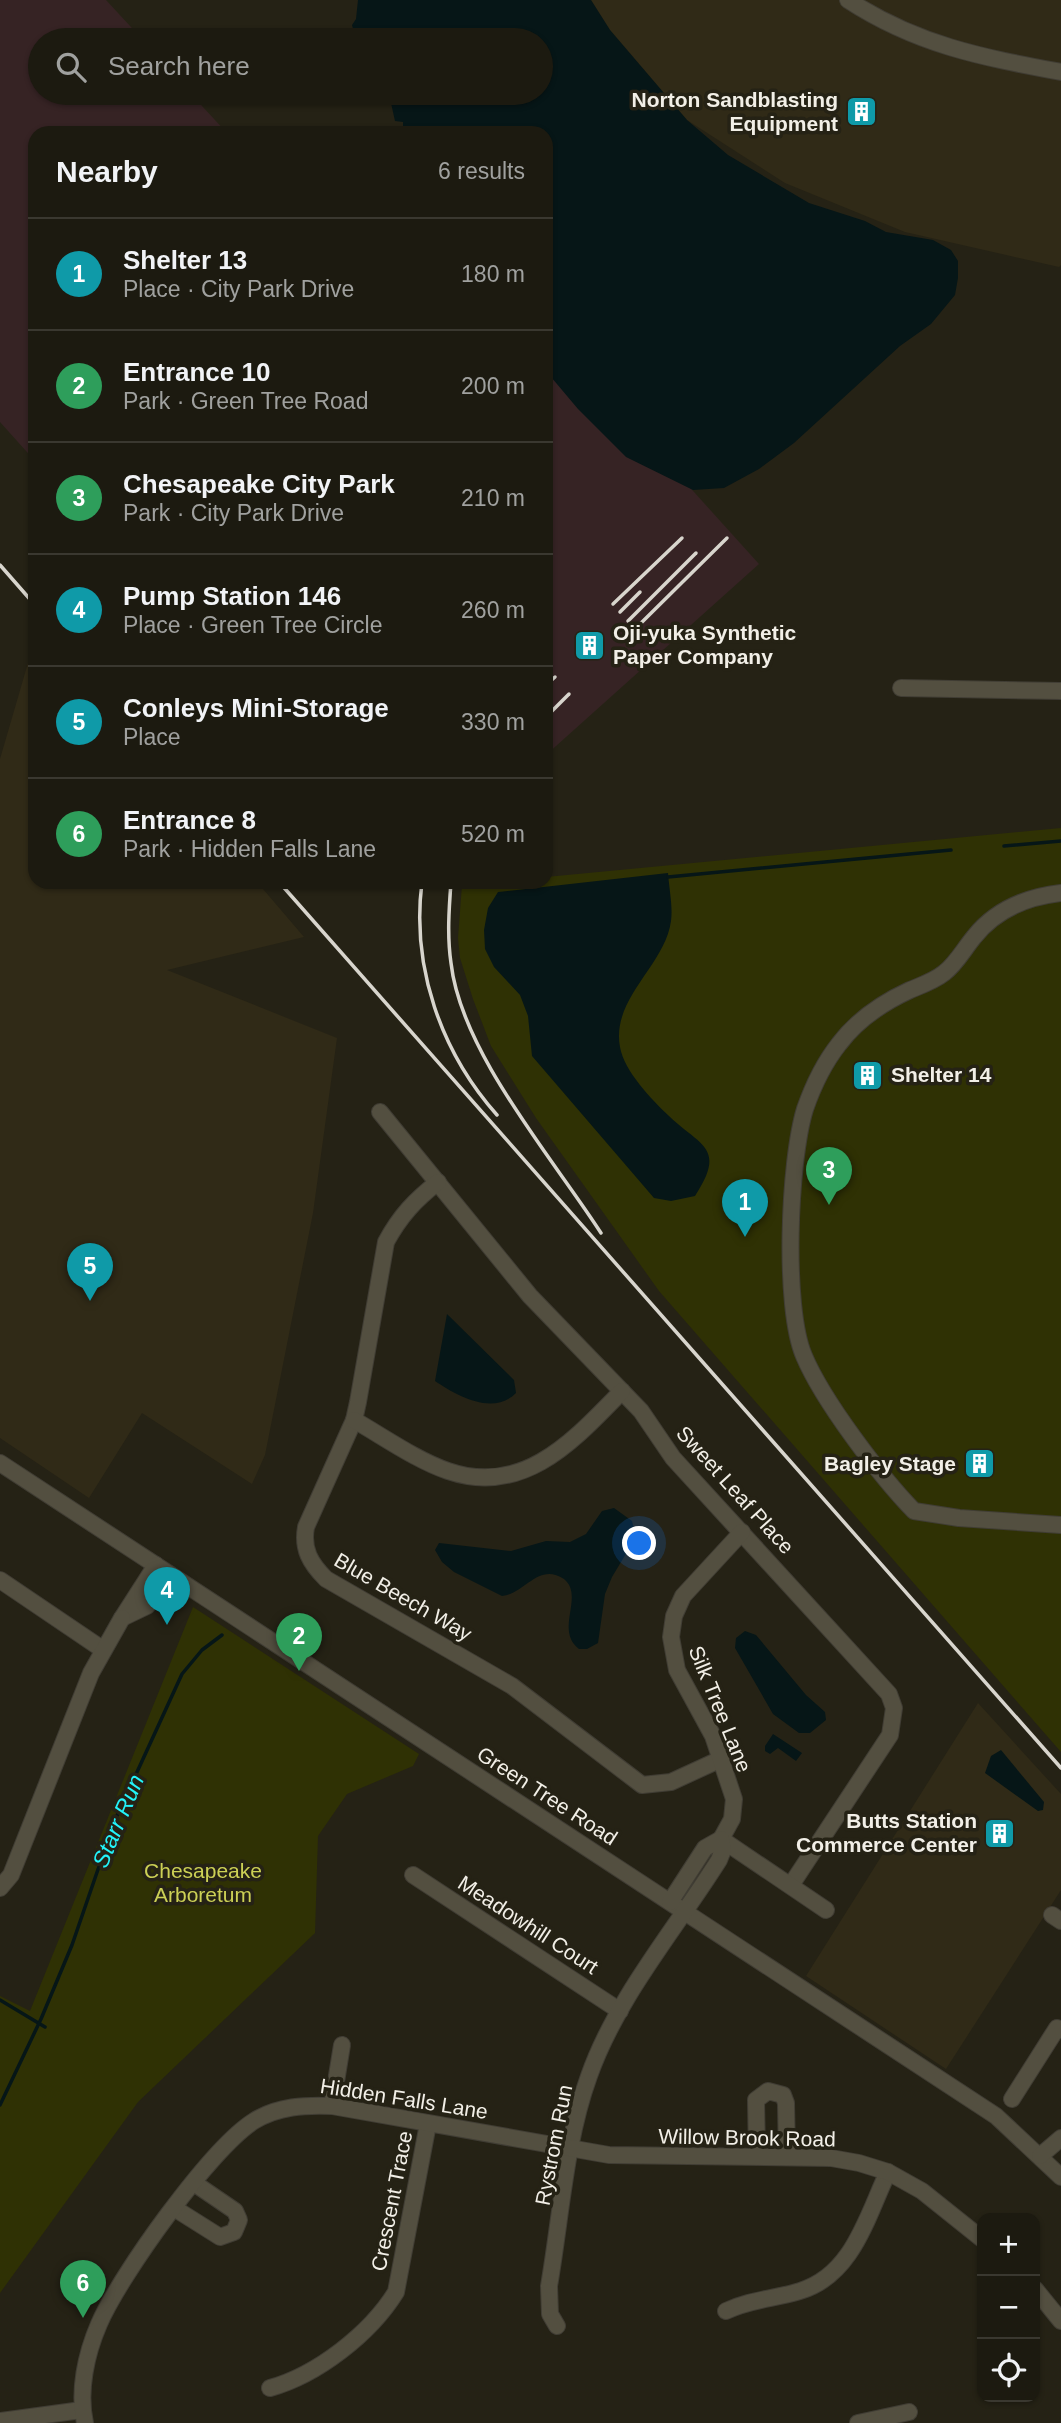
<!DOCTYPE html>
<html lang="en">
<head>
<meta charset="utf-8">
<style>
  :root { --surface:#1c1a10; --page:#29271e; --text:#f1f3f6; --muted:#a0a19f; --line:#3a3830; --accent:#0f766e }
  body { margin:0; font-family:Arial,sans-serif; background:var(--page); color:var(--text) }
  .controls { position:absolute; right:21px; bottom:21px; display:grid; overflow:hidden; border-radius:14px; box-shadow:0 2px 5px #0004 }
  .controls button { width:63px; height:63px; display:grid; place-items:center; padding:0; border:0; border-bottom:2px solid var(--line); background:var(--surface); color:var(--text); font:35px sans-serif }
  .you { position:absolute; left:640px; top:1544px; width:24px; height:24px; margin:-18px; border:5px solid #fff; border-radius:50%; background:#1a73e8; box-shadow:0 0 0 10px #1a73e833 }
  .badge { display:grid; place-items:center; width:46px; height:46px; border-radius:50%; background:var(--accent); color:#fff; font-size:23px; font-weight:700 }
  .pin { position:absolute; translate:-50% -58px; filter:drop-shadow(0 2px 4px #0008) }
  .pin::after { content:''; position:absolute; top:37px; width:24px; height:21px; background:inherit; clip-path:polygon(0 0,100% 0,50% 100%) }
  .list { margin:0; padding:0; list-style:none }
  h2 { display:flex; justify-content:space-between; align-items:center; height:91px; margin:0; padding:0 28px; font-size:30px }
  h2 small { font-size:23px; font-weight:400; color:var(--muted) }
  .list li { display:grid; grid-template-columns:46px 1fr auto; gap:21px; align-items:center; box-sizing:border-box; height:112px; padding:0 28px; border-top:2px solid var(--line) }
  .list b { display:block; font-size:26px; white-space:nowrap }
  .list p { margin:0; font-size:23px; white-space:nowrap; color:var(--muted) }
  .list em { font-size:23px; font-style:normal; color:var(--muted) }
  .icon { flex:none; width:38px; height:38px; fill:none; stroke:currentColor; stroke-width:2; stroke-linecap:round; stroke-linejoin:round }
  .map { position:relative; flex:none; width:1061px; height:2423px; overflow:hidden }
  .search { position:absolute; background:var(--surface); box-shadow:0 2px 5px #0004; left:28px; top:28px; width:525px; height:77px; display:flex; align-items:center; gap:18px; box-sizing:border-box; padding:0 24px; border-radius:38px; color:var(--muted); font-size:26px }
  .panel { position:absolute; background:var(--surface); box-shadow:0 2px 5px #0004; left:28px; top:126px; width:525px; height:763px; border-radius:21px }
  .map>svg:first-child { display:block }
  .built { fill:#302a17 }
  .industrial { fill:#362324 }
  .green { fill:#2f3104 }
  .water { fill:#061617 }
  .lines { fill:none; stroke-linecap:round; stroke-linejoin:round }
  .stream { stroke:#061617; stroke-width:3.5 }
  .minor-casing { stroke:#403d34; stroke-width:18 }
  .minor { stroke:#534f40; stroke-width:16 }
  .rail { stroke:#d8d5cd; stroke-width:3.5 }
  .labels { text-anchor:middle; stroke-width:7; stroke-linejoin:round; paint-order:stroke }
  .poi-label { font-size:21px; font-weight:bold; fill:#f2efe7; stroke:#252215; text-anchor:end }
  .street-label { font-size:21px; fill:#f2efe7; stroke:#252215 }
  .park-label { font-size:21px; fill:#ccd055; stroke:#252215 }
  .water-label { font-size:23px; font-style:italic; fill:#23f3fa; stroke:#252215 }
</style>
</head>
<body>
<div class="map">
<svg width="1061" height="2423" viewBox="0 0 1061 2423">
  <rect width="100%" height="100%" fill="#252215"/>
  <g class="built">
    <polygon points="591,0 1061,0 1061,265 1059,267 905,232 785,183 687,120 610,30"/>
    <polygon points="35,639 35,882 257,882 304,937 167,970 337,1038 313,1213 265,1455 252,1484 142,1413 89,1498 0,1438 0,759"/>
    <polygon points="978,1703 1061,1794 1061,1890 946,2069 806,1976"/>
  </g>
  <g class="industrial">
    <polygon points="0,0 106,0 143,40 40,40 40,93 190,93 227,133 35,133 35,461 0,422"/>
    <polygon points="546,328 759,564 546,755"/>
  </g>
  <g class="green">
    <polygon points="1061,828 1061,1752 659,1291 536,1118 491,1046 473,999 460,958 458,938 462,885 546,882 546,877"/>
    <polygon points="193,1607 419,1754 413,1766 347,1794 318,1836 315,1933 138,2102 0,2293 0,1996 30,2011"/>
  </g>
  <g class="water">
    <polygon points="358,0 591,0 610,30 687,120 728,155 809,203 865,221 886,232 933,240 951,250 958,261 958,278 955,295 931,324 900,346 794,443 759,469 724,488 693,490 626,457 578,409 546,371 546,133 403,133 403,122 395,121 391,103 384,93 541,93 541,40 356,40 352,25 356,19"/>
    <path d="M 668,873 C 669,888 673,906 671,921 C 665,966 611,998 620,1047 C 624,1071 652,1100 669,1116 C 700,1146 727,1147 695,1196 L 671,1201 L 654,1198 L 532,1056 L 528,1016 L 520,995 L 494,967 L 485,949 L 484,930 L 488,908 L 498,892 Z"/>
    <path d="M 447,1314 L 514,1380 L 516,1393 C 493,1416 457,1396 435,1381 Z"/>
    <path d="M 614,1508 L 632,1521 L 636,1537 L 612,1577 L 605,1594 L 598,1643 L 587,1649 L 579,1649 C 554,1630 585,1596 564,1579 C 538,1562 525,1594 502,1596 L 454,1572 L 442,1562 L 435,1550 L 439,1543 L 511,1551 L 546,1541 L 570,1542 L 586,1534 L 602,1511 Z"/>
    <polygon points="745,1631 756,1635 806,1695 825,1712 826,1720 810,1733 799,1733 773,1714 735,1648 736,1638"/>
    <polygon points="773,1734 802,1753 796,1761 778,1748 770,1754 765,1751 765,1746"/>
    <polygon points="1001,1750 1044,1802 1043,1810 1038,1811 985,1773 991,1756"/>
  </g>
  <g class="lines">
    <g class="stream">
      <polyline points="1004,846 1061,841"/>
      <polyline points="668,877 951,850"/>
      <polyline points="0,2000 45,2027"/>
      <polyline points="0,2105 41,2019 72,1945 115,1820 182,1674 202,1650 222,1635"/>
    </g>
    <defs>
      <g id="minor">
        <path d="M 848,0 C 917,45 981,57 1061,72"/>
        <polyline points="901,688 1061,691"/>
        <path d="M 1061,893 C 1026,897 996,909 974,937 C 964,949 956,964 944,973 C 934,981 922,985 910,990 C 884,1002 857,1020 839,1044 C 824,1063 813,1086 805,1109 C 789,1161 783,1307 804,1356 C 823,1401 880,1476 914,1511 L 959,1518 L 1061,1525"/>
        <polyline points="380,1112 530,1296 641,1411 673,1458 889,1694 894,1708 890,1735 791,1885"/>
        <path d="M 438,1182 C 415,1200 400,1216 386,1242 L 358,1402 L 354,1420 L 306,1527 C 302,1549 310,1563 326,1579 L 512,1686 L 642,1785 L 671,1782 L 721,1759"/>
        <path d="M 354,1420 C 384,1437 416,1460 448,1471 C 524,1497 574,1440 622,1391"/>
        <polyline points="0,1463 996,2116 1061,2177"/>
        <polyline points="742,1532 683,1596 674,1616 671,1637 677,1670 713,1736 734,1799 732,1819 721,1839 826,1910"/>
        <polyline points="156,1565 122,1618 147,1606 169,1574"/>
        <polyline points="0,1580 102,1649"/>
        <polyline points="413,1875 620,2011"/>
        <polyline points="0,1888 11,1875 91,1673 122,1618"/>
        <polyline points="1052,1915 1061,1921"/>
        <polyline points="1012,2099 1057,2028 1061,2030"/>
        <polyline points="332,2106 342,2045"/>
        <polyline points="757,2155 756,2100 768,2091 783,2095 786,2103 787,2156"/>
        <polyline points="1040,2156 1061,2138"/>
        <polyline points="174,2208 220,2237 234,2232 239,2220 235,2211 194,2183"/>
        <polyline points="1035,2289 1061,2321"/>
        <path d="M 726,2311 C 751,2299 775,2299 800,2291 C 853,2275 867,2216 888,2172"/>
        <path d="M 557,2326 L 550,2314 L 549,2286 C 561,2217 565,2142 589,2076 C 617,1997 675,1930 719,1860 L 723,1850 L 721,1839 L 705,1848 L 670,1902"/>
        <path d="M 270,2388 C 317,2375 370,2334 396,2292 L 428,2124"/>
        <polyline points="0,2421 82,2410"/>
        <path d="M 85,2423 C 78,2391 86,2354 99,2324 C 120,2275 211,2148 254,2121 C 278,2106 305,2105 332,2106 L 609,2155 L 831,2158 L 859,2163 L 888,2172 L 922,2191 L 982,2239"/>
        <polyline points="858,2423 909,2412"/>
      </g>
    </defs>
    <use href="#minor" class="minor-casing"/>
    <use href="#minor" class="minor"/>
    <g class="rail">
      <polyline points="0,565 35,605"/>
      <polyline points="613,604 682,538"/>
      <polyline points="620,612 640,592"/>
      <polyline points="628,621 696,553"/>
      <polyline points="635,629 727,538"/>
      <polyline points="546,670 547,669"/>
      <polyline points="546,685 555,677"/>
      <polyline points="546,717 569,694"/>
      <polyline points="279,882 1061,1768"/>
      <path d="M 422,882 C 411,967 441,1052 497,1115"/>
      <path d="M 451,882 C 449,909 447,936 451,963 C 461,1052 552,1157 601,1233"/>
    </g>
  </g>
  <defs>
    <symbol id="building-square" viewBox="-11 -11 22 22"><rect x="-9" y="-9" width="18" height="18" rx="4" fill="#0f9aa8" stroke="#252215"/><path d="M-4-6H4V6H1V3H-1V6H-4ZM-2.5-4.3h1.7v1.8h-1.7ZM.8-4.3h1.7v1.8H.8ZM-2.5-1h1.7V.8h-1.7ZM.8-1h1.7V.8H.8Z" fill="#fff"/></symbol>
  </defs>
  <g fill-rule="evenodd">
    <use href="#building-square" x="844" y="94" width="35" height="35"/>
    <use href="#building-square" x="572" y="628" width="35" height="35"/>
    <use href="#building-square" x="850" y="1058" width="35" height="35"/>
    <use href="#building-square" x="962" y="1446" width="35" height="35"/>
    <use href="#building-square" x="982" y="1816" width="35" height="35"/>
  </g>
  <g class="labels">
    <g class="poi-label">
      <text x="838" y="107">Norton Sandblasting<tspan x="838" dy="24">Equipment</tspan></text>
      <text x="613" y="640" text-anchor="start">Oji-yuka Synthetic<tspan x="613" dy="24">Paper Company</tspan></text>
      <text x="891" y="1082" text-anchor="start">Shelter 14</text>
      <text x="956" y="1471">Bagley Stage</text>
      <text x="977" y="1828">Butts Station<tspan x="977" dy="24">Commerce Center</tspan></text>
    </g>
    <g class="street-label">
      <text transform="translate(735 1490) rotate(48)" y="7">Sweet Leaf Place</text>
      <text transform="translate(403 1597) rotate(30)" y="7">Blue Beech Way</text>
      <text transform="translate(720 1709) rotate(68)" y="7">Silk Tree Lane</text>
      <text transform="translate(547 1796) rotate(33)" y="7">Green Tree Road</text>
      <text transform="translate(528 1925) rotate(33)" y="7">Meadowhill Court</text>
      <text transform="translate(404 2099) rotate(9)" y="7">Hidden Falls Lane</text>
      <text transform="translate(747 2138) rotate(1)" y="7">Willow Brook Road</text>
      <text transform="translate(554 2145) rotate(-79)" y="7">Rystrom Run</text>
      <text transform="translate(392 2201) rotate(-79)" y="7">Crescent Trace</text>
    </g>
    <g class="park-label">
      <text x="203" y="1878">Chesapeake<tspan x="203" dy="24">Arboretum</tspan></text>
    </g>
    <g class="water-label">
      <text transform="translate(118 1821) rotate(-67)" y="8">Starr Run</text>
    </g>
  </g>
</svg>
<div class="controls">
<button>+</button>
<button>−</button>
<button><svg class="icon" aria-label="locate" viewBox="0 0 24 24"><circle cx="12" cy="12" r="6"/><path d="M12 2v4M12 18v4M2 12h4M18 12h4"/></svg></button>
</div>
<div class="you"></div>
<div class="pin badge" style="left:745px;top:1237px;background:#0f9aa8">1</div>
<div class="pin badge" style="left:299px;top:1671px;background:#2e9e5b">2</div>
<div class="pin badge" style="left:829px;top:1205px;background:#2e9e5b">3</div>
<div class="pin badge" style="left:167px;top:1625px;background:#0f9aa8">4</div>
<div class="pin badge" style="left:90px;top:1301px;background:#0f9aa8">5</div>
<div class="pin badge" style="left:83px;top:2318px;background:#2e9e5b">6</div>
<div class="search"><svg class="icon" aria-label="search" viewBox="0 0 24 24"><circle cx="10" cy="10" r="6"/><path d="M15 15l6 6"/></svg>Search here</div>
<section class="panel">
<h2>Nearby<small>6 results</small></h2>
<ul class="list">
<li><span class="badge" style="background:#0f9aa8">1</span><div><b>Shelter 13</b><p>Place · City Park Drive</p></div><em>180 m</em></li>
<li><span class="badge" style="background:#2e9e5b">2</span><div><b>Entrance 10</b><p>Park · Green Tree Road</p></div><em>200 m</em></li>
<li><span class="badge" style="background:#2e9e5b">3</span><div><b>Chesapeake City Park</b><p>Park · City Park Drive</p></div><em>210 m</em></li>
<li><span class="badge" style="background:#0f9aa8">4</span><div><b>Pump Station 146</b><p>Place · Green Tree Circle</p></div><em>260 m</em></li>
<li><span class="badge" style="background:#0f9aa8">5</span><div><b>Conleys Mini-Storage</b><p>Place</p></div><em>330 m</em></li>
<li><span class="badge" style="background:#2e9e5b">6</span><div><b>Entrance 8</b><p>Park · Hidden Falls Lane</p></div><em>520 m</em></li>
</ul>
</section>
</div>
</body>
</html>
